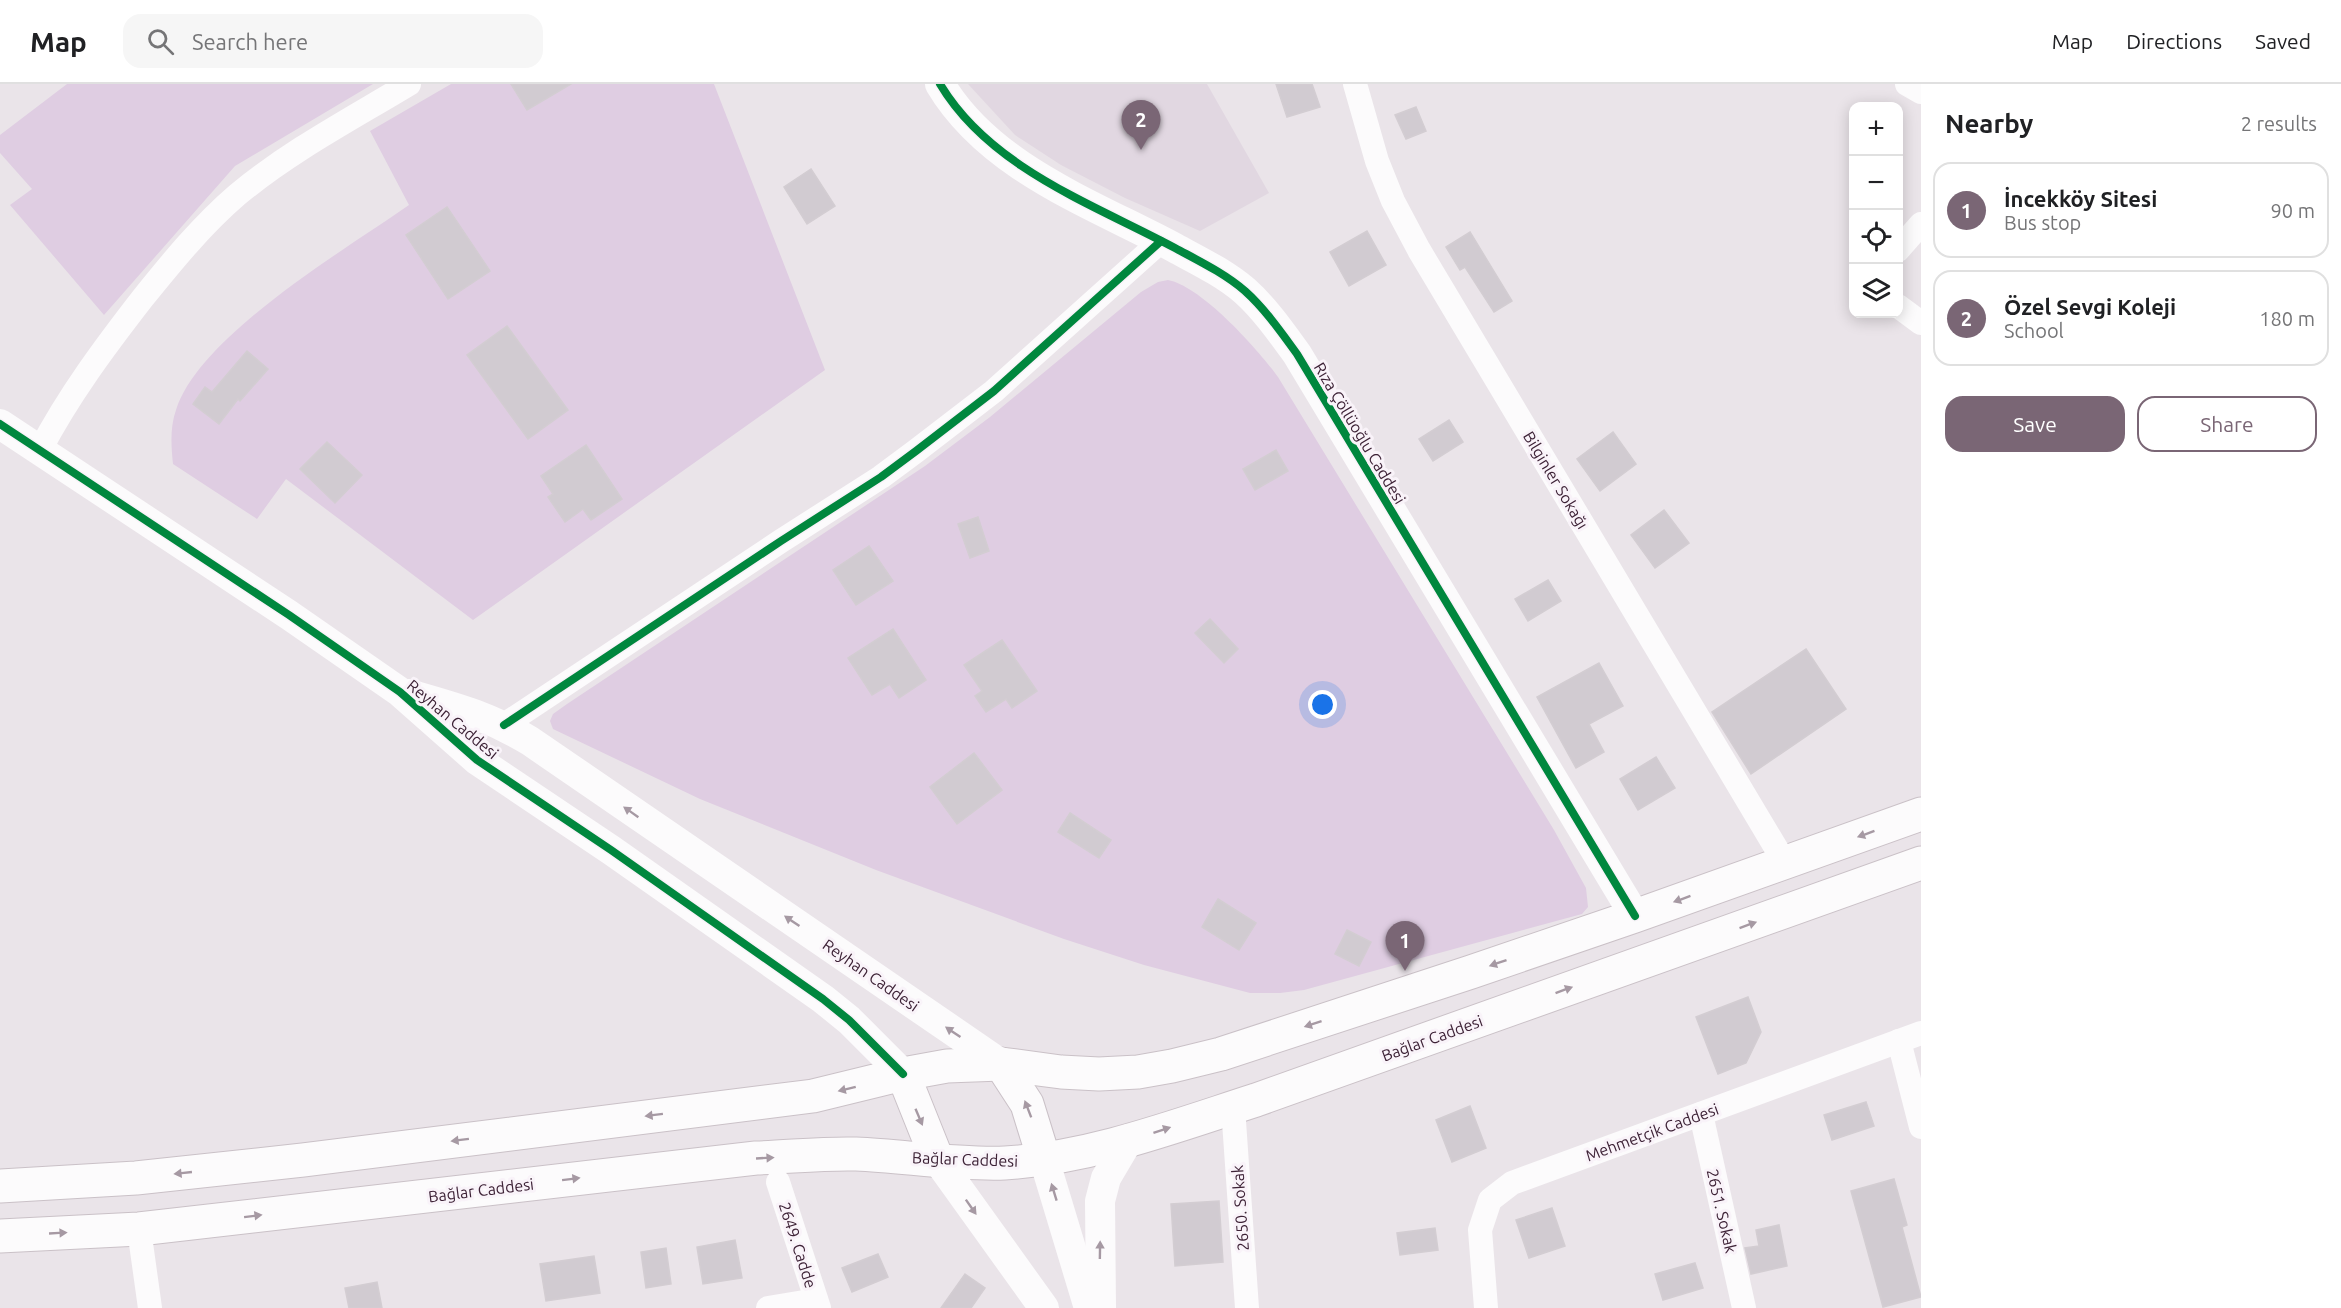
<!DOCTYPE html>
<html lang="en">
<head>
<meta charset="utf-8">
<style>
  :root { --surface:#fff; --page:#f6f6f6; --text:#202124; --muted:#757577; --line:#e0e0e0; --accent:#7a6675 }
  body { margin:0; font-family:Ubuntu,sans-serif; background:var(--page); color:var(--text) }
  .controls { position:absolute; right:18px; top:18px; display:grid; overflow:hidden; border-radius:12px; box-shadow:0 3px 15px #0003 }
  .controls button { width:54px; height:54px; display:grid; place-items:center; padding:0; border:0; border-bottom:2px solid var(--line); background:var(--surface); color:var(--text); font:30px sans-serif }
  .you { position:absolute; left:1323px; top:621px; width:21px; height:21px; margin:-15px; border:4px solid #fff; border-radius:50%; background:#1a73e8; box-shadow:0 0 0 9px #1a73e833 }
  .badge { display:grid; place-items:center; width:39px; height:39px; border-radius:50%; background:var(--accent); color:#fff; font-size:20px; font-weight:700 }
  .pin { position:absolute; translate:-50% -50px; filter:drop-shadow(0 2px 3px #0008) }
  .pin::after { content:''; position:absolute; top:32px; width:21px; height:18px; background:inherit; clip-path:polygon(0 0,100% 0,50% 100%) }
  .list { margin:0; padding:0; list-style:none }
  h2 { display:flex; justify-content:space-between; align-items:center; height:78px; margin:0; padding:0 24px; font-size:26px }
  h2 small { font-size:20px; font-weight:400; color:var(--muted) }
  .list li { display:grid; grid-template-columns:39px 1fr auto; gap:18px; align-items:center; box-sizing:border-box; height:96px; margin:0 12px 12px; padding:0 12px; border:2px solid var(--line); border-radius:18px }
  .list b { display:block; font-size:22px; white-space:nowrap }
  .list p { margin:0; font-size:20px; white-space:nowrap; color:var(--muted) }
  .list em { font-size:20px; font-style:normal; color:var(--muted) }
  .actions { display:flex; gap:12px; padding:18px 24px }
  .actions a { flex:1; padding:14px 0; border:2px solid var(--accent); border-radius:18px; text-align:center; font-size:21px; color:var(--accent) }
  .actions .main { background:var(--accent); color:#fff }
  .icon { flex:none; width:33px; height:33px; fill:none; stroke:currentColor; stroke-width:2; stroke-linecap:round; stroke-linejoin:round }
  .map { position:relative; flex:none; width:1921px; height:1224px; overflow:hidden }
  header { display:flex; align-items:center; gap:36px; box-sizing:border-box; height:84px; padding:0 30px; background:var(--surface); border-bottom:2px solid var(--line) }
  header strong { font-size:28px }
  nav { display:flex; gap:33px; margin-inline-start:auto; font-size:21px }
  .search { width:420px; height:54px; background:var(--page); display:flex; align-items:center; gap:15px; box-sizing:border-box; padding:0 21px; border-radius:18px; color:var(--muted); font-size:22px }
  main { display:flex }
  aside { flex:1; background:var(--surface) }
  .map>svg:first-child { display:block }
  .built { fill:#e1d7e1 }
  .green { fill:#dfcde2 }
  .building { fill:#d1cbd1; stroke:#d3cdd2; stroke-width:1.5 }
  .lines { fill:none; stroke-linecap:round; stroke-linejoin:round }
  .secondary-casing { stroke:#cac1c7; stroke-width:35 }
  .minor { stroke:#fcfbfc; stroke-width:24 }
  .tertiary { stroke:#fcfbfc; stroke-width:30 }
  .secondary { stroke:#fcfbfc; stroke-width:33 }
  .cycleway-casing { stroke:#f9f3f9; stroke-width:11 }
  .cycleway { stroke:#00873e; stroke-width:8 }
  .oneway { fill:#a699a3 }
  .labels { text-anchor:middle; stroke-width:6; stroke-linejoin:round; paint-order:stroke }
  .street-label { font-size:16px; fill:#3d2236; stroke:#f9f3f9 }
</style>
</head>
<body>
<header>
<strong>Map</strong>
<div class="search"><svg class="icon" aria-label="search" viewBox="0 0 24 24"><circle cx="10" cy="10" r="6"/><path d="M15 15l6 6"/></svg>Search here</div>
<nav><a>Map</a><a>Directions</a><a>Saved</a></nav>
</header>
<main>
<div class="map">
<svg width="1921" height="1224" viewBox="0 0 1921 1224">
  <rect width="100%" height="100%" fill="#eae4e9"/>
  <polygon class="built" points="968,0 1207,0 1269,109 1200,147 1125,114 1061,81 1015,51"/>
  <g class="green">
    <polygon points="67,0 373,0 235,82 104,231 10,121 32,105 0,69 0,51"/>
    <path d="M 451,0 L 714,0 L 825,286 L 473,536 L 286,395 L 257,435 L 173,380 C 171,361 170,343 176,326 C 200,251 345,166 409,121 L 370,47 Z"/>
    <path d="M 1168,196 C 1201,202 1258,265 1278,293 L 1554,746 L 1586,804 L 1588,823 L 1582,830 L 1304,906 L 1280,909 L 1250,909 L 1144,881 L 1064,855 L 876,786 L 700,715 L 553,645 L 550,637 L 553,630 L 567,620 L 925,382 L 990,333 L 1141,208 L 1158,198 Z"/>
  </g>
  <g class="building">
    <polygon points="511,0 571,0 527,26"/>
    <polygon points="1276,0 1312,0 1320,23 1287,33"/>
    <polygon points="1416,23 1426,47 1406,55 1395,31"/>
    <polygon points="811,85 835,122 807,140 784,103"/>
    <polygon points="447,123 490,187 448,215 406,151"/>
    <polygon points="1367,147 1386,181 1349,202 1330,168"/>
    <polygon points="1470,148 1512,217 1494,228 1465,183 1460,186 1446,163"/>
    <polygon points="507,242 568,326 528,355 467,271"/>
    <polygon points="247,267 268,285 240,317 238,315 219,340 193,320 205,303 212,308"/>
    <polygon points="1449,336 1463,358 1433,377 1419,355"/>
    <polygon points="1613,348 1636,380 1600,407 1577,375"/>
    <polygon points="327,358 362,391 335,419 300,385"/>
    <polygon points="586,361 622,415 591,436 583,425 565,438 548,413 553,410 541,392"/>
    <polygon points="1276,366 1288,387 1255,406 1243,385"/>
    <polygon points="1664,426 1689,459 1655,484 1631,451"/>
    <polygon points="978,433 989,467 970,474 958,440"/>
    <polygon points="869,462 893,497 856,521 833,486"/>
    <polygon points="1548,496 1561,517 1528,537 1515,515"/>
    <polygon points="1210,535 1238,565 1224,579 1195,549"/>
    <polygon points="893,545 926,596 899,614 890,600 872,611 848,574"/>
    <polygon points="1002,556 1037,607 1012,624 1006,615 986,628 975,612 982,607 964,581"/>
    <polygon points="1806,565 1846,625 1751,690 1712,628"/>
    <polygon points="1599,579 1623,622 1589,640 1604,668 1576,684 1537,613"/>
    <polygon points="974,669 1002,706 957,740 930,703"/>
    <polygon points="1656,673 1675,704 1638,726 1620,695"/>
    <polygon points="1070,729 1111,756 1099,774 1058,748"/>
    <polygon points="1218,815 1256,839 1239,866 1202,843"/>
    <polygon points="1347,846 1371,858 1359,882 1335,870"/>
    <polygon points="1748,913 1761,948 1746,979 1718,990 1696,933"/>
    <polygon points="1866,1018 1874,1042 1832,1056 1824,1031"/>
    <polygon points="1470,1022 1486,1064 1452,1078 1436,1036"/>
    <polygon points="1894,1095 1907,1141 1902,1143 1921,1213 1883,1223 1851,1107"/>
    <polygon points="1219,1117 1223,1178 1175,1182 1171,1120"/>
    <polygon points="1552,1124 1565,1162 1529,1174 1516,1136"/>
    <polygon points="1779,1141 1787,1182 1751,1190 1745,1164 1759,1162 1756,1146"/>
    <polygon points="1435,1144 1438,1166 1400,1171 1397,1149"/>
    <polygon points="735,1156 742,1194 703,1200 697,1163"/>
    <polygon points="666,1164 671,1200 646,1204 641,1168"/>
    <polygon points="878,1170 888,1193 852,1208 842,1184"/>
    <polygon points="594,1172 600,1209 546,1217 540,1180"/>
    <polygon points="1695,1179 1703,1204 1663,1216 1655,1190"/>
    <polygon points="965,1190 985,1204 971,1224 941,1224"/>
    <polygon points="377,1198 382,1224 349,1224 345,1204"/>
  </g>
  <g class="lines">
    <defs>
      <g id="secondary">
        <polyline points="1001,980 1027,1020 1044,1075"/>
        <polyline points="903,990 937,1075"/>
        <polyline points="0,1102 136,1094 303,1076 813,1012 903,990 947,982 1001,980 1061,988 1099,990 1138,988 1172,982 1221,970 1471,888 1635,832 1921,730"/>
        <path d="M 0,1152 L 139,1145 L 756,1074 C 789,1073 823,1069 856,1070 C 904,1072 957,1081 1005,1079 C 1091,1074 1175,1042 1256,1016 L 1921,779"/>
      </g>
    </defs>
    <use href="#secondary" class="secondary-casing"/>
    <g class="minor">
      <polyline points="1355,0 1377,77 1393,117 1419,166 1785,779"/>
      <polyline points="1907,0 1921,8"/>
      <polyline points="1898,166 1921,140"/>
      <polyline points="1898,222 1921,239"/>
      <path d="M 40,366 C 69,311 104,264 142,215 C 171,179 202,141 237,111 C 290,67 351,35 409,0"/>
      <polyline points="504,641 781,457 881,393 916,367 994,307 1161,157"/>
      <polyline points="1899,957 1921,1043"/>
      <polyline points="1233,1023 1247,1224"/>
      <polyline points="1701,1030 1744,1224"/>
      <polyline points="778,1098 819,1224"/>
      <polyline points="139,1145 150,1224"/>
      <polyline points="768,1224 816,1216"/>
      <polyline points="1486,1224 1480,1146 1490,1116 1512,1099 1921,949"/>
    </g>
    <g class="tertiary">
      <path d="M 940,0 C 990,84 1093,120 1175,164 C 1199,177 1224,189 1245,207 C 1265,225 1281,248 1297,270 L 1635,832"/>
      <polyline points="0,340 289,531 400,608 477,676 611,766 823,915 849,936 903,990"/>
      <path d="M 409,610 C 454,623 489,632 530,657 L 1001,980"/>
      <polyline points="937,1075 1044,1224"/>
      <polyline points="1044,1075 1089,1224"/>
      <polyline points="1101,1224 1100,1117 1106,1094 1129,1055"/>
    </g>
    <use href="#secondary" class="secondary"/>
    <defs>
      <g id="cycleway">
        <path d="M 940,0 C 990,84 1093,120 1175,164 C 1199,177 1224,189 1245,207 C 1265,225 1281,248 1297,270 L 1635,832"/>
        <polyline points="0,340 289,531 400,608 477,676 611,766 823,915 849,936 903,990"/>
        <polyline points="504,641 781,457 881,393 916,367 994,307 1161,157"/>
      </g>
    </defs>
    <use href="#cycleway" class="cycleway-casing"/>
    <use href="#cycleway" class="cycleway"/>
  </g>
  <defs><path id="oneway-solid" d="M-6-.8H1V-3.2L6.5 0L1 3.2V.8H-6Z" transform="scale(1.5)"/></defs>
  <g class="oneway">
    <use href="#oneway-solid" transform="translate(631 728) rotate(-145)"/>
    <use href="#oneway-solid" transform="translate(1866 750) rotate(160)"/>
    <use href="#oneway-solid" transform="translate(1682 815) rotate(160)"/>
    <use href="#oneway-solid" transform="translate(792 837) rotate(-146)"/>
    <use href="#oneway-solid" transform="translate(1748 841) rotate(-20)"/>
    <use href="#oneway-solid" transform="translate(1498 879) rotate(161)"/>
    <use href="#oneway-solid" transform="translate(1564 906) rotate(-20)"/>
    <use href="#oneway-solid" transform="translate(1313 940) rotate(162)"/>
    <use href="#oneway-solid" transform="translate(953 948) rotate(-146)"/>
    <use href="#oneway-solid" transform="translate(847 1005) rotate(166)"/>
    <use href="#oneway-solid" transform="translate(1028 1025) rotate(-111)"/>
    <use href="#oneway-solid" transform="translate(654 1031) rotate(173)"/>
    <use href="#oneway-solid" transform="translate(919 1033) rotate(67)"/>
    <use href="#oneway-solid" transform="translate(1162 1046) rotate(-18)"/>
    <use href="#oneway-solid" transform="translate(460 1056) rotate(173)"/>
    <use href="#oneway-solid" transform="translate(765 1074) rotate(-3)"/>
    <use href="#oneway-solid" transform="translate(183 1089) rotate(174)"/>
    <use href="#oneway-solid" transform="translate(571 1095) rotate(-7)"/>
    <use href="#oneway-solid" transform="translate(1054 1108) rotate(-107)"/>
    <use href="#oneway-solid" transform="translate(971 1123) rotate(55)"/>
    <use href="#oneway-solid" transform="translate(253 1132) rotate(-7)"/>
    <use href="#oneway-solid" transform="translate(58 1149) rotate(-3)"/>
    <use href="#oneway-solid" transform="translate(1100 1166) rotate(-89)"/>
  </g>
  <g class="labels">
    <g class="street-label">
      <text transform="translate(1360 349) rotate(59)" y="6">Rıza Çöllüoğlu Caddesi</text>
      <text transform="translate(1556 396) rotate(59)" y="6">Bilginler Sokağı</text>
      <text transform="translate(453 635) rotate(40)" y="6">Reyhan Caddesi</text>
      <text transform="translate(871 891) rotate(35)" y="6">Reyhan Caddesi</text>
      <text transform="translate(1432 954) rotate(-20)" y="6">Bağlar Caddesi</text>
      <text transform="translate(1652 1048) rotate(-20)" y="6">Mehmetçik Caddesi</text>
      <text transform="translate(965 1075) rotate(2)" y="6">Bağlar Caddesi</text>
      <text transform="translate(481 1106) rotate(-7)" y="6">Bağlar Caddesi</text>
      <text transform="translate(1240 1124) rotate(-94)" y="6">2650. Sokak</text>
      <text transform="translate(1722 1127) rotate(77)" y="6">2651. Sokak</text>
      <text transform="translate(798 1161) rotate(72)" y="6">2649. Cadde</text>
    </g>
  </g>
</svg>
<div class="controls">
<button>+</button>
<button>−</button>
<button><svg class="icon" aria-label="locate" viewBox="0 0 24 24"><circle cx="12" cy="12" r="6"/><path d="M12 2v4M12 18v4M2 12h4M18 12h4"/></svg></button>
<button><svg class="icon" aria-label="layers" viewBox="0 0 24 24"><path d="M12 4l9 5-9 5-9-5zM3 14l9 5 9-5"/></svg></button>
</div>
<div class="you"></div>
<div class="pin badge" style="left:1405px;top:887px">1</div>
<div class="pin badge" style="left:1141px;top:66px">2</div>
</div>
<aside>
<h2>Nearby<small>2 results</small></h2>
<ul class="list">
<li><span class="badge">1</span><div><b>İncekköy Sitesi</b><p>Bus stop</p></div><em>90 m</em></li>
<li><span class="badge">2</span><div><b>Özel Sevgi Koleji</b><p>School</p></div><em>180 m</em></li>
</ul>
<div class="actions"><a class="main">Save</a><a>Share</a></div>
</aside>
</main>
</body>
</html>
